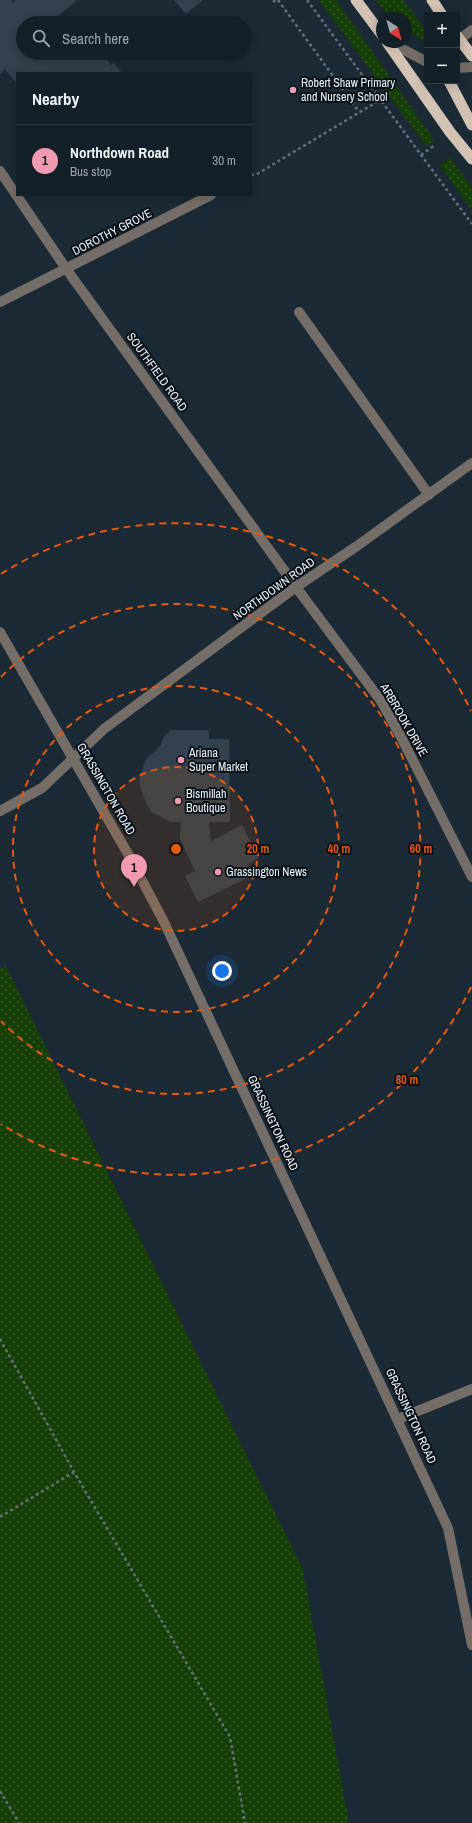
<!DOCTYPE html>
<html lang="en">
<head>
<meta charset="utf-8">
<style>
  :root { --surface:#142028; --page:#212d34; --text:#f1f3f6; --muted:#9da3a8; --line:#333e45; --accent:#f19ab1 }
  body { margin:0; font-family:"Archivo Narrow",sans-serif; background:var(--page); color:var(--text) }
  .controls { position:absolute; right:12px; top:12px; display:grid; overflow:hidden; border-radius:0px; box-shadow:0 2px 10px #0003 }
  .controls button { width:36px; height:36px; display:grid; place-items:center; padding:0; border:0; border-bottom:1px solid var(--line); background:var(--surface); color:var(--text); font:20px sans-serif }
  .compass { position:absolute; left:376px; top:12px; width:36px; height:36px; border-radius:50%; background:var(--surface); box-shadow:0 2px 10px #0003; rotate:143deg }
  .you { position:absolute; left:222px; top:971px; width:14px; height:14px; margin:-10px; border:3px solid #fff; border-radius:50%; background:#1a73e8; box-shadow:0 0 0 6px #1a73e833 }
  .badge { display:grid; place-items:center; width:26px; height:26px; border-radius:50%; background:var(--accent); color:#111; font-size:13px; font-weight:700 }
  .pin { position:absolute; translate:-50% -33px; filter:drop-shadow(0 1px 2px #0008) }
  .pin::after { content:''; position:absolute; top:21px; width:14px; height:12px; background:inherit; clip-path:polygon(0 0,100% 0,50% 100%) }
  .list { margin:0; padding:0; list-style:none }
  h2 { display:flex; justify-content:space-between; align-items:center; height:52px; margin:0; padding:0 16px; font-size:17px }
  h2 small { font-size:13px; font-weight:400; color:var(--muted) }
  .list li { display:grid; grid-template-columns:26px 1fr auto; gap:12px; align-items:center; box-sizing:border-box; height:72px; padding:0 16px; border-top:1px solid var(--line) }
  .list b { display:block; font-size:15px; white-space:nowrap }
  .list p { margin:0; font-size:13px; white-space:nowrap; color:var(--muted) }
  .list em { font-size:13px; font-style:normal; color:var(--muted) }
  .icon { flex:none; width:22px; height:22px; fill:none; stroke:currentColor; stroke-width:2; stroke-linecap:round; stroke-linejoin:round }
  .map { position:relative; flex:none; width:472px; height:1823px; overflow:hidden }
  .search { position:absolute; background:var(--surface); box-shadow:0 2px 10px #0003; left:16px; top:16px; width:236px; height:44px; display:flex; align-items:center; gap:10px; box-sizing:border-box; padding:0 14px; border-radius:22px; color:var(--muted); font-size:15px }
  .panel { position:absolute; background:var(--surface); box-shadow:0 2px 10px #0003; left:16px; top:72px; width:236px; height:124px; border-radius:0px }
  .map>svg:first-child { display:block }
  .grass { fill:url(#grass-dots) }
  .building { fill:#32414d }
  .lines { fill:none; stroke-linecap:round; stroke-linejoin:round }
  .path { stroke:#63707a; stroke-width:2.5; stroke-dasharray:3 3; stroke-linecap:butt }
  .service { stroke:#756e68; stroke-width:10 }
  .minor { stroke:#756e68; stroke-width:10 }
  .tertiary { stroke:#756e68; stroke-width:10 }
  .trunk { stroke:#d2c2b4; stroke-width:11 }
  .ring { fill:none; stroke:#e8590c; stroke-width:2; stroke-dasharray:7 5 }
  .poi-dot { fill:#f19ab1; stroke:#0b1217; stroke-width:1.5 }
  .labels { text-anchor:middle; stroke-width:4; stroke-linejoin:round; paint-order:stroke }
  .poi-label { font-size:12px; fill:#eaf3fa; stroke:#0b1217; text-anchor:start }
  .street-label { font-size:12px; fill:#eaf3fa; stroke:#0b1217 }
  .centre { fill:#e8590c; stroke:#0b1217; stroke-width:2 }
  .ring-label { font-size:12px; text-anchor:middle; font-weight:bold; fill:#e8590c; stroke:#0b1217; stroke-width:4; stroke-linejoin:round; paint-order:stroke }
</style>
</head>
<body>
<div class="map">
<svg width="472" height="1823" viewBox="0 0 472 1823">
  <defs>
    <pattern id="grass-dots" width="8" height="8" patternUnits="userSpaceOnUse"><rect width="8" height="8" fill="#163f06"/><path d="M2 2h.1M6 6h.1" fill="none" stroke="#385b2b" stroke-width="1.8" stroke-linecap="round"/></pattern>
  </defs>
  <rect width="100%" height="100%" fill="#1b2a35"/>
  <g class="grass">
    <polygon points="319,0 336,0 434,140 426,146"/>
    <polygon points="376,0 403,0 427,31 427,37 423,40 406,31 406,18 391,18"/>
    <polygon points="450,158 472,188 472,210 440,165"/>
    <polygon points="6,966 303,1570 349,1823 0,1823 0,969"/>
  </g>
  <g class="building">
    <polygon points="0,0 11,0 12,2 15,0 77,0 51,22 52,23 23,23 23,53 77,53 82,58 88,53 101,53 111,65 114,63 122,73 17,73 17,84 5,69 0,74"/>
    <polygon points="174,0 203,0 186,14"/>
    <polygon points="171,730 209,730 209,739 229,739 230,822 209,822 211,841 242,825 259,858 247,864 252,876 198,902 185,876 195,871 180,839 181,822 171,822 153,813 147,805 140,787 140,777 146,759 161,745 163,737"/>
  </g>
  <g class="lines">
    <g class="path">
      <polyline points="278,0 359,112"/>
      <polyline points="307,0 472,224"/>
      <polyline points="273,2 276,0"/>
      <polyline points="421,155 435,145"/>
      <polyline points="251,175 257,174 380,100"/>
      <polyline points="0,1339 74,1472 230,1737 245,1823"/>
      <polyline points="0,1517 74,1472"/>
      <polyline points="0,1791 19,1823"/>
    </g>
    <polyline class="service" points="299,312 429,495"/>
    <g class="minor">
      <polyline points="0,171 67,270 296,587 381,701 400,735 472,877"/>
      <polyline points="0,302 211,195"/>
      <polyline points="0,632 128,854 163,920 448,1528 472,1645"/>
      <polyline points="0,811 42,788 104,729 296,587 357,546 472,463"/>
      <polyline points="398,1419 472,1389"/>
    </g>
    <g class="tertiary">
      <polyline points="389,42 427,62"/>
      <polyline points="457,44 460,39 472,30"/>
      <polyline points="457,68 472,67"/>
    </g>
    <g class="trunk">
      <polyline points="356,0 382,35"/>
      <polyline points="432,0 442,15"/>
      <polyline points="457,36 472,56"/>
      <polyline points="387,42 450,132 472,159"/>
      <polyline points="449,81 472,125"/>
    </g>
  </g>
  <circle cx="176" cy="849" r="82" fill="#e8590c" fill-opacity=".12"/>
  <g class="ring">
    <circle cx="176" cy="849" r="82"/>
    <circle cx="176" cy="849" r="163"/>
    <path d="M1 677A245 245 0 1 1 1 1021"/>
    <path d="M471 987A326 326 0 0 1 1 1124M1 574A326 326 0 0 1 471 711"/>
  </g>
  <g class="poi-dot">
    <circle cx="293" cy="90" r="4"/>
    <circle cx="181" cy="760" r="4"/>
    <circle cx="178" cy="801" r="4"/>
    <circle cx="218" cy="872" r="4"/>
  </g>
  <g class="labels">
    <g class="poi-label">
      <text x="301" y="87">Robert Shaw Primary<tspan x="301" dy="14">and Nursery School</tspan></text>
      <text x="189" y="757">Ariana<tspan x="189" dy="14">Super Market</tspan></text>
      <text x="186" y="798">Bismillah<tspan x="186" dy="14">Boutique</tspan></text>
      <text x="226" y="876">Grassington News</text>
    </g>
    <g class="street-label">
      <text transform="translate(112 232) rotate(-27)" y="4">DOROTHY GROVE</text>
      <text transform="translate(157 372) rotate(54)" y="4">SOUTHFIELD ROAD</text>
      <text transform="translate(274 589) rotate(-36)" y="4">NORTHDOWN ROAD</text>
      <text transform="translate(404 720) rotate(60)" y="4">ARBROOK DRIVE</text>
      <text transform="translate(106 789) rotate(60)" y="4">GRASSINGTON ROAD</text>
      <text transform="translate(273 1123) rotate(65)" y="4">GRASSINGTON ROAD</text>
      <text transform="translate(411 1416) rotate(65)" y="4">GRASSINGTON ROAD</text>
    </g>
  </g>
  <circle cx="176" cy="849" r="6" class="centre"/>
  <g class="ring-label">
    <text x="258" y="853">20 m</text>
    <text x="339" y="853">40 m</text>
    <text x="421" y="853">60 m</text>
    <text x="407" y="1084">80 m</text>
  </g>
</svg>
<div class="controls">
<button>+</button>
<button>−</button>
</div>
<svg class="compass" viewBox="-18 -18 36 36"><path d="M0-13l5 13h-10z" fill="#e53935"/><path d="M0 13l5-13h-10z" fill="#9da3a8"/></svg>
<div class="you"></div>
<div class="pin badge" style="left:134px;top:887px">1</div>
<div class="search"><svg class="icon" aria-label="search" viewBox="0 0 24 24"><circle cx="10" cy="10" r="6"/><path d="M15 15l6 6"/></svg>Search here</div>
<section class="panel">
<h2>Nearby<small></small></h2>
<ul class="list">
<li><span class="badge">1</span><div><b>Northdown Road</b><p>Bus stop</p></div><em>30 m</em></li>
</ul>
</section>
</div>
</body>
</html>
